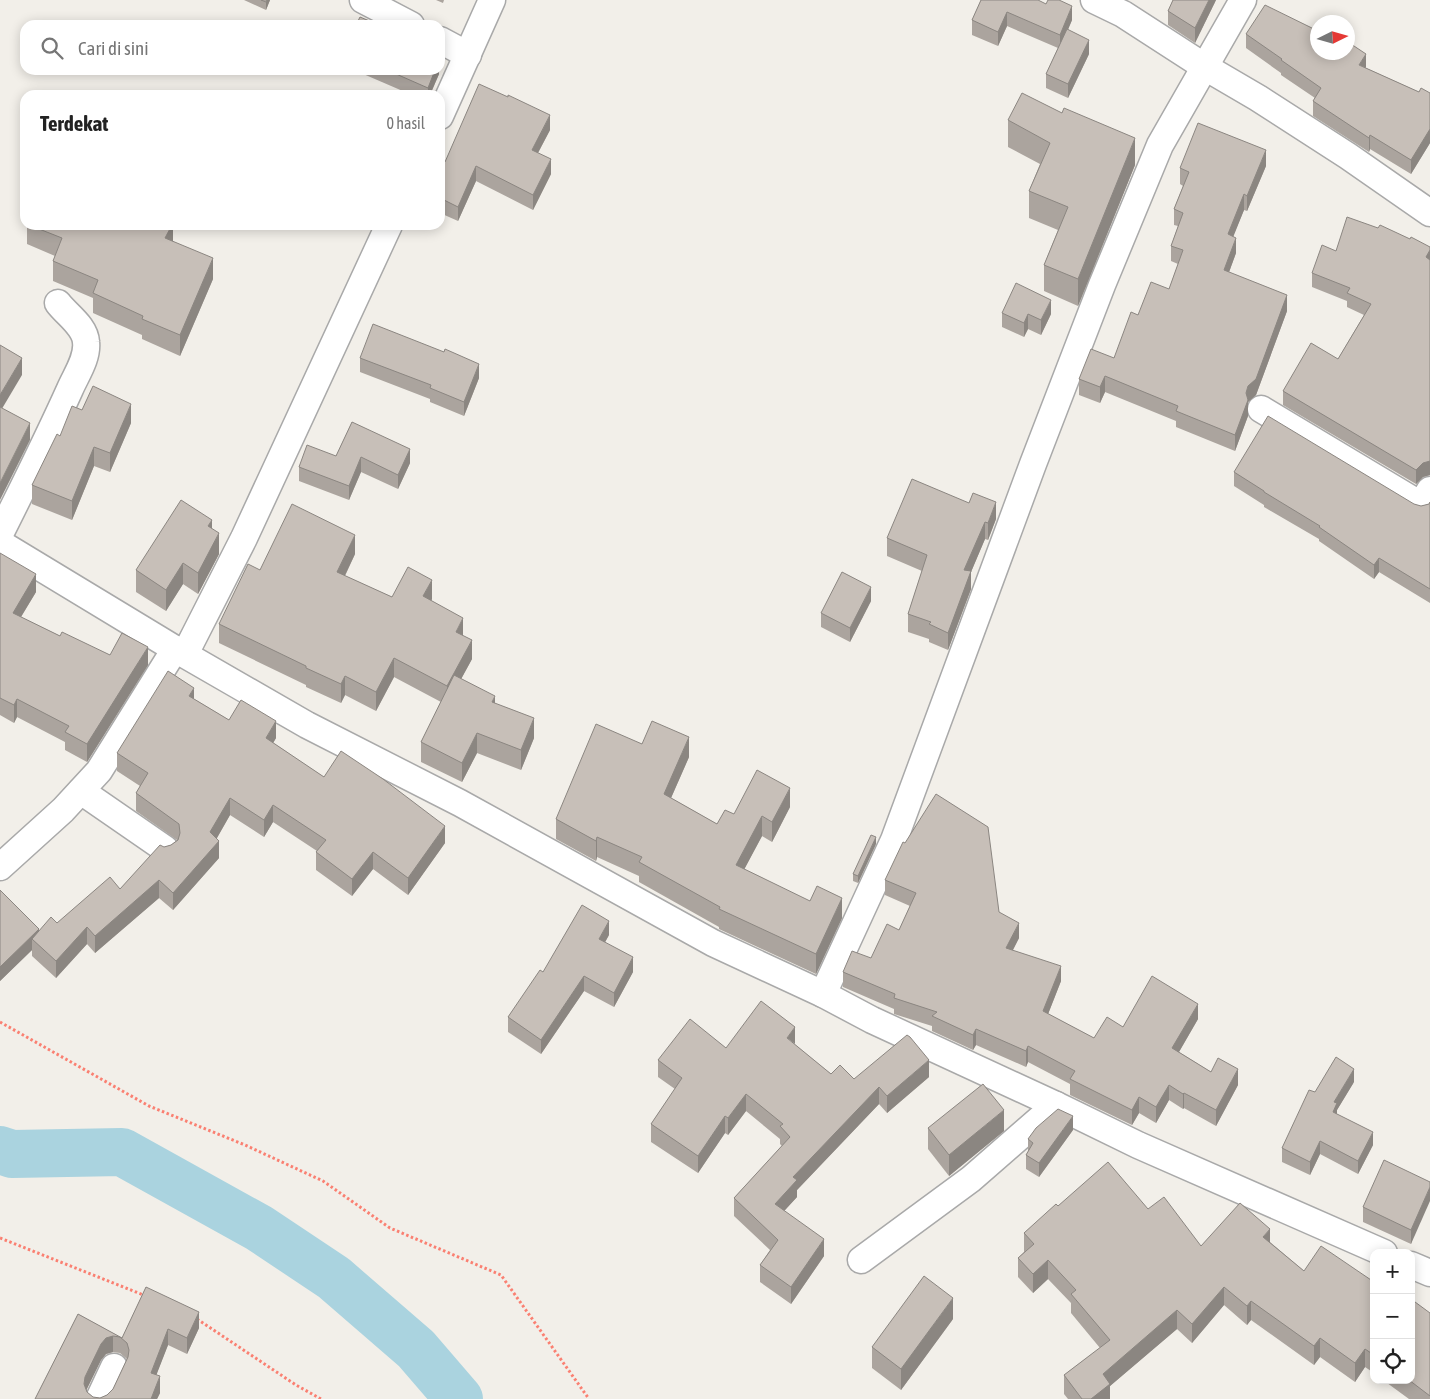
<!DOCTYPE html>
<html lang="id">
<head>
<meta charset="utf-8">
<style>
  :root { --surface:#fff; --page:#f6f6f6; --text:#222; --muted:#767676; --line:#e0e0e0 }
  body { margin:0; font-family:"Asap Condensed",sans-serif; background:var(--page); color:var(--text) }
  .controls { position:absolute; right:15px; bottom:15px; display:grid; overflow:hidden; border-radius:10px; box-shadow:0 2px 12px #0003 }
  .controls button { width:45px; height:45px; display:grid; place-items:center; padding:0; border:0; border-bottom:1px solid var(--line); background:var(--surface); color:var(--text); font:25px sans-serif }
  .compass { position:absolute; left:1310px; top:15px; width:45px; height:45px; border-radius:50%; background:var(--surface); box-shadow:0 2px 12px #0003; rotate:85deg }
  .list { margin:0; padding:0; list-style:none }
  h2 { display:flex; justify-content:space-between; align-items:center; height:65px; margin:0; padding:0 20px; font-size:21px }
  h2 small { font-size:16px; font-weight:400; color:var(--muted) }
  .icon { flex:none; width:28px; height:28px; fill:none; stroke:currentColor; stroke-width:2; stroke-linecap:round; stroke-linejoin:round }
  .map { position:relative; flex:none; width:1430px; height:1399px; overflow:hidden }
  .search { position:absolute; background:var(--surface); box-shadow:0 2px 12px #0003; left:20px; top:20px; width:425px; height:55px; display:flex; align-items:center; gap:12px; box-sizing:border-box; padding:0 18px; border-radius:15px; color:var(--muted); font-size:19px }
  .panel { position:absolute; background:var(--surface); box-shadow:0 2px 12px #0003; left:20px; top:90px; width:425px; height:140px; border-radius:15px }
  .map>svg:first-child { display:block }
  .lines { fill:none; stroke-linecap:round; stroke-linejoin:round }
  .river { stroke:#aad3df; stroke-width:48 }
  .minor-casing { stroke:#a9a9a9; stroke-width:29 }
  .path { stroke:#fa8072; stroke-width:3; stroke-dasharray:2.5 2.5; stroke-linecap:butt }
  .minor { stroke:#fff; stroke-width:26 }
  .wall { fill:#aba49e; fill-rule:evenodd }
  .shaded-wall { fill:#8b8681 }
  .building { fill:#c7bfb8; stroke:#8b8681; fill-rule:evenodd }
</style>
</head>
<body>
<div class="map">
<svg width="1430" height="1399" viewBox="0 0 1430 1399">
  <rect width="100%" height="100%" fill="#f2efe9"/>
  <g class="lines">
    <polyline class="river" points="0,1150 12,1154 122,1152 259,1228 334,1278 416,1349 459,1399"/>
    <defs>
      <g id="minor">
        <polyline points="363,0 411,25"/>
        <polyline points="1094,0 1123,14 1205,67 1258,98 1348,156 1430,213"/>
        <polyline points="440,40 468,55"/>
        <polyline points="440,116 492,0"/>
        <polyline points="1261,409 1421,505 1430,490"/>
        <path d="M 0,534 C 24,486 48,438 70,389 C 76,375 88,358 86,342 C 85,326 67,315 58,303"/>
        <polyline points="0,543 175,649 307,725 460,803 713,943 823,994 872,1020 1056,1105 1138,1145 1384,1253"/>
        <polyline points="185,654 244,538 389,225"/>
        <polyline points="81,791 165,849"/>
        <polyline points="0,867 63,810 99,771 175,649"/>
        <polyline points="823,994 894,840 1033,464 1102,285 1160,145 1243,0"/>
        <polyline points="861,1260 971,1179 1056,1105"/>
        <polyline points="1411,1265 1430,1273"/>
        <polyline points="99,1399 114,1367"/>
      </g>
    </defs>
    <use href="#minor" class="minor-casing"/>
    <g class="path">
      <polyline points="0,1022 149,1106 245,1145 323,1181 390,1228 501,1275 589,1399"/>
      <polyline points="0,1238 146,1296"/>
      <polyline points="197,1319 296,1385 321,1399"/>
    </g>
    <use href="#minor" class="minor"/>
  </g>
  <g class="wall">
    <polygon points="244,0 270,0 266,10"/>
    <polygon points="436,0 444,0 443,3"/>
    <polygon points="981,0 1072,20 1068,29 1089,54 1068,98 1046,88 1046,74 1058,48 1007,26 998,46 972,35 972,20"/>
    <polygon points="1173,0 1216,0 1195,43 1168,25 1168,11"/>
    <polygon points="1246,34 1366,68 1419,92 1430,93 1430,143 1411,174 1370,149 1369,152 1313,116 1313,101 1315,98 1281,75 1281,73 1246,48"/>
    <polygon points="354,70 439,70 439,74 430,95 412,95"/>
    <polygon points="1008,120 1135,165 1078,306 1044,291 1044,265 1058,230 1029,218 1029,191 1040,164 1008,147"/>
    <polygon points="550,130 538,153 551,174 533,210 476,181 458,221 440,213 440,164"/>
    <polygon points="1266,166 1247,211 1244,210 1233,236 1236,253 1229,272 1287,311 1256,395 1248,402 1248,416 1235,451 1176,427 1176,421 1105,392 1100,403 1079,395 1079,379 1114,358 1138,315 1169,289 1178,264 1171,261 1171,246 1178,226 1174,225 1174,209 1183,186 1180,184 1180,168"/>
    <polygon points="27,225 173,225 173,242 213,279 180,356 142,339 142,335 93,313 93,298 53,281 53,261 55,256 27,244"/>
    <polygon points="1410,239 1430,247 1430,475 1423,477 1416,484 1283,405 1283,391 1338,359 1364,315 1347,307 1347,301 1312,287 1312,273 1336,251"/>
    <polygon points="1002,313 1051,314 1041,335 1028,329 1024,337 1002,327"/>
    <polygon points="360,358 479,378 464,416 430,402 430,399 360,372"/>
    <polygon points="82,410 131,423 110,472 94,466 72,520 32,504 32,485 60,436"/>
    <polygon points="352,422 410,463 398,489 361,472 349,500 299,481 299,467 336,456"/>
    <polygon points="1234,472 1421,506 1429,504 1430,502 1430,603 1379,572 1374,579 1319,541 1319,539 1264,507 1264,505 1234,486"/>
    <polygon points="996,519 988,540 985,539 971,572 971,589 948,650 929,642 929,639 908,632 908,614 922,571 887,556 887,538"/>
    <polygon points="212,529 219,554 198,594 183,584 166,611 136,592 136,570"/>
    <polygon points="0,553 36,592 21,617 60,636 110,655 148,665 87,762 65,750 65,742 17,717 14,723 0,715"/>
    <polygon points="355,554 345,576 392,597 432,599 431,601 463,636 472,659 461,679 495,703 534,738 521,770 477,753 462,782 421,762 421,742 441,702 394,677 376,711 345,695 341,703 306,687 306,685 219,643 219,624 260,570"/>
    <polygon points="871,601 850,642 821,627 821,613"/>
    <polygon points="194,699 229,720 276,738 273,743 324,777 445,843 408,895 373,869 352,896 316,870 316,852 317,851 273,822 264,837 230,815 217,838 219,858 173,910 159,898 95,953 87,944 56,978 32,956 32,950 0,981 0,890 39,931 57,923 120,889 164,847 171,845 177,840 136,811 136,793 140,786 117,771 117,753"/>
    <polygon points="642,744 689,757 671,798 717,824 734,814 790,807 772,842 762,836 744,869 842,918 816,974 719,929 719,927 639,882 639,876 597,857 596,861 556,839 556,819"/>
    <polygon points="876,844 858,883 853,881 853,874"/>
    <polygon points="885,880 999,912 1019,938 1013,950 1061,981 1048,1014 1094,1038 1123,1027 1198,1019 1179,1052 1211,1072 1238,1085 1216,1126 1184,1108 1183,1109 1169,1100 1156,1123 1139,1113 1132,1125 1070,1095 1070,1084 1028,1062 1026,1067 976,1045 973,1050 932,1031 932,1026 894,1014 894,1009 843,987 843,972 871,958 899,930 910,906 885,895"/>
    <polygon points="609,935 605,942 633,972 614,1007 584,991 541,1054 508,1032 508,1017 543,972"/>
    <polygon points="795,1045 831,1074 854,1079 929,1077 887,1113 879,1104 797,1190 797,1197 784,1211 824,1256 791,1304 760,1282 760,1265 770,1250 734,1216 734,1198 782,1146 780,1144 780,1139 746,1111 728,1135 725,1133 698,1173 651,1142 651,1124 675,1089 658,1077 658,1060 726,1048"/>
    <polygon points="1354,1082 1337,1110 1337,1114 1373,1145 1358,1174 1320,1154 1310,1175 1282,1162 1282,1148"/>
    <polygon points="928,1128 1004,1131 949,1176 928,1149"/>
    <polygon points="1073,1130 1039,1177 1026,1169 1026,1155 1028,1152 1028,1139"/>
    <polygon points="1430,1182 1411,1244 1363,1222 1363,1207"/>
    <polygon points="1058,1206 1148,1209 1201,1246 1270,1242 1304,1271 1374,1282 1374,1373 1365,1367 1355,1382 1320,1357 1314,1365 1251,1320 1247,1325 1224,1305 1192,1343 1177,1329 1110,1386 1110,1399 1068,1399 1064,1394 1064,1375 1100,1348 1071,1313 1071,1303 1048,1279 1033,1293 1018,1277 1018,1258 1024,1252 1024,1233"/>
    <path d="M 146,1287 L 199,1328 L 187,1354 L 168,1345 L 156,1375 L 160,1393 L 157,1399 L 35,1399 L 78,1314 L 122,1338 ZM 113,1352 L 120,1353 L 127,1359 L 113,1389 L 107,1395 L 100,1398 L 93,1397 L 87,1392 L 86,1390 L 101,1360 L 106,1354 Z"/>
    <polygon points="1430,1313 1430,1399 1409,1399 1383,1380 1411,1380"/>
    <polygon points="953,1319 901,1390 872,1368 872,1347"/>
  </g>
  <g class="shaded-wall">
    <polygon points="267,0 270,0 266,10 266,2"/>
    <polygon points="1209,0 1216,0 1195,43 1195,28"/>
    <polygon points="1072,6 1072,20 1060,49 1060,35"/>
    <polygon points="1007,12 1007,26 998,46 998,32"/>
    <polygon points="1089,40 1089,54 1068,98 1068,84"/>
    <polygon points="1366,54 1366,68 1359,65"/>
    <polygon points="435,70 439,70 439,74 430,95 428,95 428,88"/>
    <polygon points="550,115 550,130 532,164 532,150"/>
    <polygon points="1430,129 1430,143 1411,174 1411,160"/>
    <polygon points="1370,135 1370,149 1369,152 1369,138"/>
    <polygon points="1135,138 1135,165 1078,306 1078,279"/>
    <polygon points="1266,150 1266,166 1247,211 1247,196"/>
    <polygon points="551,159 551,174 533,210 533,195"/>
    <polygon points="476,166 476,181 458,221 458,207"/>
    <polygon points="1244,194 1244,210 1228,250 1228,234"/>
    <polygon points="172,225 173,225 173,242 165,238"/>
    <polygon points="1236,238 1236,253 1224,286 1224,270"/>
    <polygon points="1430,250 1430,264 1426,257"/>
    <polygon points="213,258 213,279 180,356 180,335"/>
    <polygon points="1287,295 1287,311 1256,395 1248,402 1248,416 1235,451 1235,435 1248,386"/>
    <polygon points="1051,300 1051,314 1041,335 1041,320"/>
    <polygon points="1028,314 1028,329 1024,337 1024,323"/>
    <polygon points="22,358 22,375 0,412 0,395"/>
    <polygon points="479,364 479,378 464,416 464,402"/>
    <polygon points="1105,376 1105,392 1100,403 1100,387"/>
    <polygon points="131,404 131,423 110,472 110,453"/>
    <polygon points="30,423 30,440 0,500 0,483"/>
    <polygon points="94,447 94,466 72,520 72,501"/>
    <polygon points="410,449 410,463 398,489 398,475"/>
    <polygon points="361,457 361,472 349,500 349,486"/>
    <polygon points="1430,461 1430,475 1423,477 1416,484 1416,470 1423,463"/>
    <polygon points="996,502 996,519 988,540 988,523"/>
    <polygon points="212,520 212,541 208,526"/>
    <polygon points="985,522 985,539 971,572 971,589 948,650 948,633 964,570"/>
    <polygon points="219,533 219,554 198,594 198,573"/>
    <polygon points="355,535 355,554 337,592 337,572"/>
    <polygon points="1379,558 1379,572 1374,579 1374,565"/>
    <polygon points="183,563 183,584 166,611 166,590"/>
    <polygon points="36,574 36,592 13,630 13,613"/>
    <polygon points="432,580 432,599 423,616 423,596"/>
    <polygon points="871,587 871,601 850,642 850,628"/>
    <polygon points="463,618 463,637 456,632"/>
    <polygon points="472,640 472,659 447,705 447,686"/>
    <polygon points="148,647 148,665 87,762 87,744"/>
    <polygon points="394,658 394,677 376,711 376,692"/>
    <polygon points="345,676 345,695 341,703 341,684"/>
    <polygon points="194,688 194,705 189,696"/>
    <polygon points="495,696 495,715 492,702"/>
    <polygon points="17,699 17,717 14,723 14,705"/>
    <polygon points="534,718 534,738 521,770 521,750"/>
    <polygon points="276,721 276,738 266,755 266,738"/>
    <polygon points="477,733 477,753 462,782 462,763"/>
    <polygon points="689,737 689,757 664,814 664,794"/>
    <polygon points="790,788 790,807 772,842 772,822"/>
    <polygon points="230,798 230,815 210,850 210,832"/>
    <polygon points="273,805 273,822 264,837 264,820"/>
    <polygon points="762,816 762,836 736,885 736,865"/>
    <polygon points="445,826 445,843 408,895 408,878"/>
    <polygon points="597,837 597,857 596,861 596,841"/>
    <polygon points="876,837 876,844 858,883 858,876"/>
    <polygon points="219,841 219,858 173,910 173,893"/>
    <polygon points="373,852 373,869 352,896 352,879"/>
    <polygon points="159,880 159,898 95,953 95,936"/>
    <polygon points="842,898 842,918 816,974 816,954"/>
    <polygon points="609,921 609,935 599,953 599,939"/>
    <polygon points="1019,923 1019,938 1006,963 1006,948"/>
    <polygon points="87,927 87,944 56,978 56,961"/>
    <polygon points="39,929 39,943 32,939 32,950 0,981 0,967"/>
    <polygon points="633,957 633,972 614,1007 614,993"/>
    <polygon points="1061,966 1061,981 1043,1027 1043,1011"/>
    <polygon points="584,976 584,991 541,1054 541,1040"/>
    <polygon points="1198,1004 1198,1019 1172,1064 1172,1048"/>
    <polygon points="795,1027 795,1044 787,1038"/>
    <polygon points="976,1029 976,1045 973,1050 973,1035"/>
    <polygon points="1028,1046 1028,1062 1026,1067 1026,1051"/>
    <polygon points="929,1060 929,1077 887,1113 887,1096"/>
    <polygon points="1238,1069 1238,1085 1216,1126 1216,1110"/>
    <polygon points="1354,1069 1354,1082 1337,1110 1337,1117 1333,1112 1334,1102"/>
    <polygon points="1169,1085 1169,1100 1156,1123 1156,1107"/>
    <polygon points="879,1087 879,1104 797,1190 797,1197 775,1221 775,1204 793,1177"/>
    <polygon points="1184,1093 1184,1108 1183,1109 1183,1094"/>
    <polygon points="746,1094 746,1111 728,1135 728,1118"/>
    <polygon points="1139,1097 1139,1113 1132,1125 1132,1110"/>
    <polygon points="1004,1110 1004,1131 949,1176 949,1155"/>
    <polygon points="725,1116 725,1133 698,1173 698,1156"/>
    <polygon points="1073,1116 1073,1130 1039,1177 1039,1163"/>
    <polygon points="1373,1132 1373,1145 1358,1174 1358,1161"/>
    <polygon points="1320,1141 1320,1154 1310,1175 1310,1162"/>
    <polygon points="1430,1187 1430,1201 1411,1244 1411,1230"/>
    <polygon points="1270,1229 1270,1248 1263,1237"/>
    <polygon points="824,1239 824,1256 791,1304 791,1287"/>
    <polygon points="1048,1260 1048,1279 1033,1293 1033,1274"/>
    <polygon points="1224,1287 1224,1305 1192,1343 1192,1324"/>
    <polygon points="953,1298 953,1319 901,1390 901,1369"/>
    <polygon points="1251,1301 1251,1320 1247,1325 1247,1306"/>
    <polygon points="1177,1310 1177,1329 1110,1386 1110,1399 1091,1399 1103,1374"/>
    <polygon points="199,1312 199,1328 187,1354 187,1338"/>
    <polygon points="168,1329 168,1345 151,1389 151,1373"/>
    <polygon points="113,1336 113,1352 106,1354 101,1360 85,1393 84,1384 85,1377 101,1344 106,1338"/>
    <polygon points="1320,1338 1320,1357 1314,1365 1314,1346"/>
    <polygon points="1365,1349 1365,1367 1355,1382 1355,1363"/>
    <polygon points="160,1376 160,1393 157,1399 151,1399"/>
  </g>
  <g class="building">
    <polygon points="261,0 267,0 266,2"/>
    <polygon points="981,0 1038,0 1046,4 1048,0 1059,0 1072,6 1060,35 1007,12 998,32 972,20"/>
    <polygon points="1173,0 1209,0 1195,28 1168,11"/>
    <polygon points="1265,5 1318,31 1318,52 1348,52 1348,42 1366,54 1359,65 1419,92 1421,88 1430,93 1430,129 1411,160 1370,135 1369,138 1313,101 1321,88 1281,60 1282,59 1246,34"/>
    <polygon points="360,17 379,25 356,25"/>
    <polygon points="1067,29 1089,40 1068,84 1046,74"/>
    <polygon points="387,70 435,70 428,88"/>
    <polygon points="479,84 508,97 508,95 550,115 532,150 551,159 533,195 476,166 458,207 440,198 440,164 441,160 445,162"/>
    <polygon points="1022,93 1062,113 1064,108 1135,138 1078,279 1044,265 1068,207 1029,191 1050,143 1008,120"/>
    <polygon points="1198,123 1266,150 1247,196 1244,194 1228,234 1236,238 1224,270 1287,295 1256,379 1248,386 1246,393 1248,400 1235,435 1176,411 1178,406 1105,376 1100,387 1079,379 1091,349 1114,358 1131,312 1138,315 1151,282 1169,289 1183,250 1171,246 1183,213 1174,209 1189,172 1180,168"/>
    <polygon points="1347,217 1378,228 1380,225 1410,239 1411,237 1430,247 1430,250 1426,257 1430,260 1430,461 1423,463 1416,470 1283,391 1311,343 1338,359 1371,304 1347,293 1350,288 1312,273 1322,245 1336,251"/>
    <polygon points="29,225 172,225 165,238 213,258 180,335 142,319 143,316 93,293 98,280 53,261 62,238"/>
    <polygon points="1016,283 1051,300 1041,320 1028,314 1024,323 1002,313"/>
    <polygon points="373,324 444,352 445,349 479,364 464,402 430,388 431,385 360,358"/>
    <polygon points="0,345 22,358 0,395"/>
    <polygon points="93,386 131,404 110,453 94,447 72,501 32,485 57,434 60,436 72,406 82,410"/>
    <polygon points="0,407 30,423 0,483"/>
    <polygon points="1268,416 1414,504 1421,506 1429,504 1430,502 1430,589 1379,558 1374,565 1319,527 1320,526 1264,492 1264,491 1234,472"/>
    <polygon points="352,422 410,449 398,475 361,457 349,486 299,467 307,445 336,456"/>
    <polygon points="912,479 969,503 973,493 996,502 988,523 985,522 964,570 971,571 948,633 929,624 931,622 908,614 927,555 887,538"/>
    <polygon points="181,500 212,520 208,526 219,533 198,573 183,563 166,590 136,570"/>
    <polygon points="292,504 355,535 337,572 392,597 408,567 432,580 423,596 463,618 456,632 472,640 447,686 394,658 376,692 345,676 341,684 306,668 306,666 219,624 248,564 260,570"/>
    <polygon points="0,553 36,574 13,613 60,636 62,632 110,655 122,633 148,647 87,744 65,732 69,726 17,699 14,705 0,698"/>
    <polygon points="842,572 871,587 850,628 821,613"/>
    <polygon points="168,671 194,688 189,696 229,720 241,700 276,721 266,738 324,777 341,751 383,779 445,826 408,878 373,852 352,879 316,852 326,840 273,805 264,820 230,798 210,832 219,841 173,893 159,880 95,936 87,927 56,961 32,939 51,917 57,923 110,877 120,889 160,845 164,847 171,845 178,840 180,833 179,824 136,793 148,773 117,753"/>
    <polygon points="454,675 495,696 492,702 534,718 521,750 477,733 462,763 421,742"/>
    <polygon points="652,721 689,737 664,794 717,824 725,810 734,814 757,770 790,788 772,822 762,816 736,865 810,901 817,886 842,898 816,954 719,909 720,907 639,862 642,857 597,837 596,841 556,819 596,724 642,744"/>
    <polygon points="936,794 988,827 999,912 1019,923 1006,948 1061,966 1043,1011 1094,1038 1107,1017 1123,1027 1152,976 1198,1004 1172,1048 1211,1072 1218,1058 1238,1069 1216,1110 1184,1093 1183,1094 1169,1085 1156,1107 1139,1097 1132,1110 1070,1079 1075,1071 1028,1046 1026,1051 976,1029 973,1035 932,1016 937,1012 894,998 895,994 843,972 852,951 871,958 887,924 899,930 916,893 885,880 903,842 905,843"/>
    <polygon points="871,835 876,837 858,876 853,874"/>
    <polygon points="0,890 39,929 0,967"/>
    <polygon points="582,905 609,921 599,939 633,957 614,993 584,976 541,1040 508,1017 540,970 543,972"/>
    <polygon points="761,1001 795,1027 787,1038 831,1074 840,1065 854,1079 907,1035 910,1037 929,1060 887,1096 879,1087 793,1177 797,1180 775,1204 824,1239 791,1287 760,1265 778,1240 734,1198 790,1137 780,1126 783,1124 746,1094 728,1118 725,1116 698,1156 651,1124 682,1078 658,1060 690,1019 726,1048"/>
    <polygon points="1336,1057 1354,1069 1334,1102 1337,1103 1333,1112 1373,1132 1358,1161 1320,1141 1310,1162 1282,1148 1309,1090 1315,1092"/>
    <polygon points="983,1084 1004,1110 949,1155 928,1128"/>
    <polygon points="1058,1109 1073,1116 1039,1163 1026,1155 1033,1143 1028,1139 1036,1128"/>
    <polygon points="1384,1160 1430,1182 1430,1187 1411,1230 1363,1207"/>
    <polygon points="1108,1162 1148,1209 1164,1197 1201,1246 1240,1203 1270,1229 1263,1237 1304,1271 1321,1246 1374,1282 1374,1355 1365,1349 1355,1363 1320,1338 1314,1346 1251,1301 1247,1306 1224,1287 1192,1324 1177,1310 1103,1374 1110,1384 1091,1399 1082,1399 1064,1375 1110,1340 1071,1294 1076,1290 1048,1260 1033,1274 1018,1258 1034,1244 1024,1233 1056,1204 1058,1206"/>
    <polygon points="924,1276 953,1298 901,1369 872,1347"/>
    <path d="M 146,1287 L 199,1312 L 187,1338 L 168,1329 L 151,1373 L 160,1376 L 151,1399 L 35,1399 L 78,1314 L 122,1338 ZM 113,1336 L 120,1337 L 127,1343 L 129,1350 L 128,1357 L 113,1389 L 107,1395 L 100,1398 L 93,1397 L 87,1392 L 84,1384 L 85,1377 L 101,1344 L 106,1338 Z"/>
    <polygon points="1411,1299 1430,1313 1430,1396 1409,1380 1411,1380"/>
  </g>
</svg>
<div class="controls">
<button>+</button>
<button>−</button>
<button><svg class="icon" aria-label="locate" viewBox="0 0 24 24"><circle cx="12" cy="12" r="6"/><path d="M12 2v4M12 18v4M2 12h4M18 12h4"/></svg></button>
</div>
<svg class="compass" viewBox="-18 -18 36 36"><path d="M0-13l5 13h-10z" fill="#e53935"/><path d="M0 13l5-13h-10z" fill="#767676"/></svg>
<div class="search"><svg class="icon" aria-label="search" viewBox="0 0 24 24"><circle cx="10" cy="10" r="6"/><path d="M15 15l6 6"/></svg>Cari di sini</div>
<section class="panel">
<h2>Terdekat<small>0 hasil</small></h2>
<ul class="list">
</ul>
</section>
</div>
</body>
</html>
